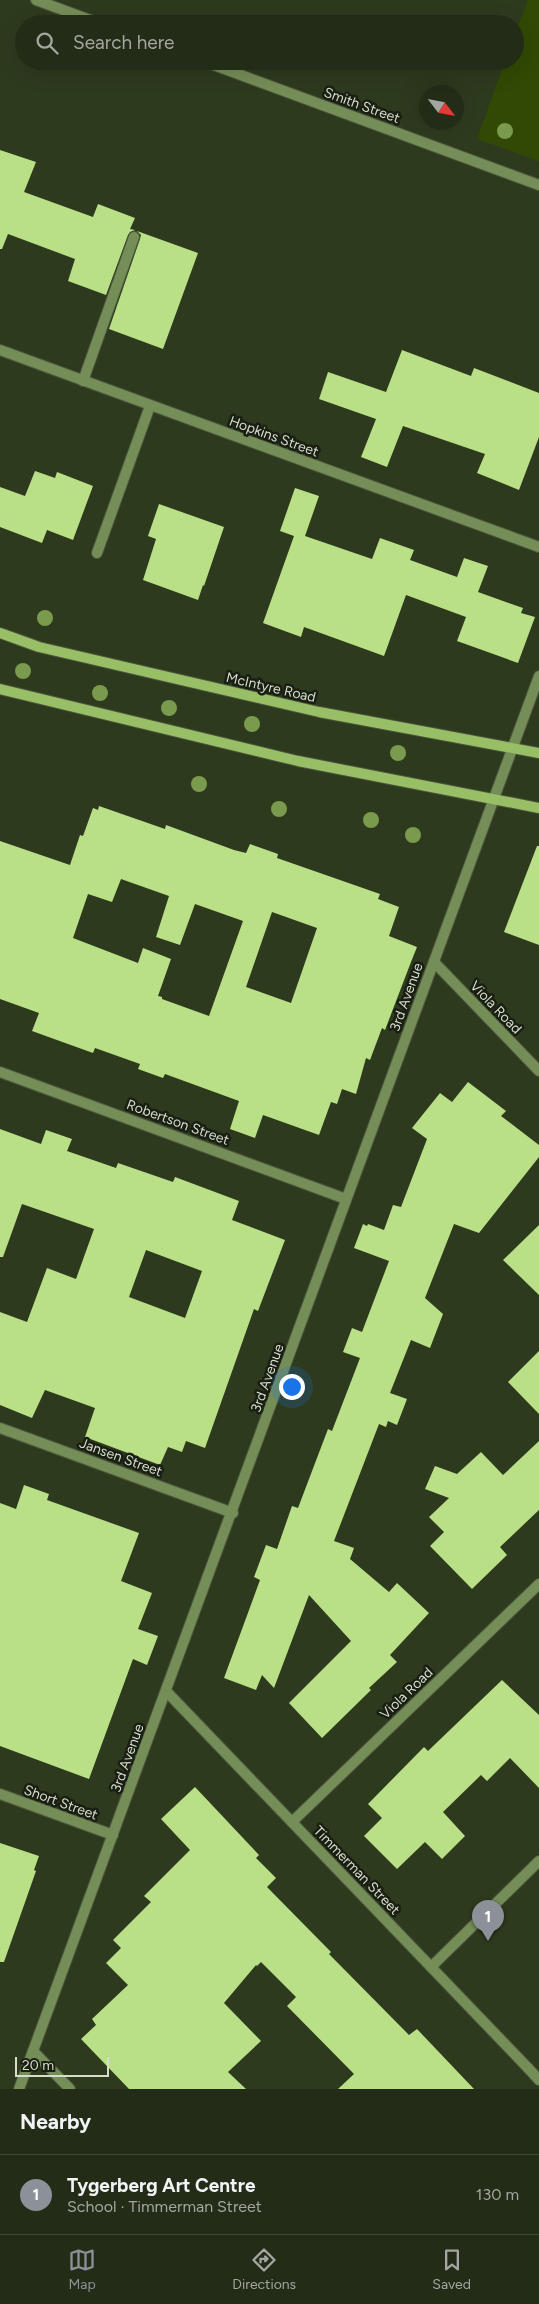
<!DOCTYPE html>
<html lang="en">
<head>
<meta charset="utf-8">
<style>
  :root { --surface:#222c16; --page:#2a341f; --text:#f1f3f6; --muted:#a2a7a1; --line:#3f4835; --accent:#8c9099 }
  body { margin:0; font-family:Figtree,sans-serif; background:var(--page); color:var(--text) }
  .compass { position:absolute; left:419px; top:85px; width:45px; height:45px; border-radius:50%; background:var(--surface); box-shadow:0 5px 20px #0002; rotate:122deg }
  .scale { position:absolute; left:15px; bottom:12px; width:94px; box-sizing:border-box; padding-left:5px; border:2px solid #d5ddcc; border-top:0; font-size:14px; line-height:18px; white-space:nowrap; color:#d5ddcc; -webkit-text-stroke:4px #191f13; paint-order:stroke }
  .you { position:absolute; left:291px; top:1386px; width:18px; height:18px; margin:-12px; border:4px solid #fff; border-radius:50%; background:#1a73e8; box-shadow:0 0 0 8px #1a73e833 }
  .badge { display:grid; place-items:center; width:32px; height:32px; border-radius:50%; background:var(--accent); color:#fff; font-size:16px; font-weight:700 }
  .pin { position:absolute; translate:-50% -41px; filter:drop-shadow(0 1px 2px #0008) }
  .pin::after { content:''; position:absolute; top:26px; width:18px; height:15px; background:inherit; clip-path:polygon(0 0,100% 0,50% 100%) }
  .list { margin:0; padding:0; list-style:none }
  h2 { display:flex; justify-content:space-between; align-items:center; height:65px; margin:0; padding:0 20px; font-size:21px }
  h2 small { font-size:16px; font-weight:400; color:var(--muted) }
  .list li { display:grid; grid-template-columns:32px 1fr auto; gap:15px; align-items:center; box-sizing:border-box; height:80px; padding:0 20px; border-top:1px solid var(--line) }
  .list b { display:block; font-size:19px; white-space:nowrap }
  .list p { margin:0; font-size:16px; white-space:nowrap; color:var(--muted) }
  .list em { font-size:16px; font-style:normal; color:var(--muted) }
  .icon { flex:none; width:28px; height:28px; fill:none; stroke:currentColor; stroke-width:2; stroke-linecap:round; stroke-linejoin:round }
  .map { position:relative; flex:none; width:539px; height:2089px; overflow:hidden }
  .search { position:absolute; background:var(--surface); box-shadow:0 5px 20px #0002; left:15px; right:15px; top:15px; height:55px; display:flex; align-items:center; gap:12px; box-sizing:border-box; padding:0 18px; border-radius:28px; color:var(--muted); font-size:19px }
  .sheet { height:145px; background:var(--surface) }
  nav { display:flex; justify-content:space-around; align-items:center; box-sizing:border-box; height:70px; border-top:1px solid var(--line); background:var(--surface); font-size:14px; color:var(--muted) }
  nav a { display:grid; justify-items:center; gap:2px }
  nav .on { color:var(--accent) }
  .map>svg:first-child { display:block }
  .green { fill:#314904 }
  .building { fill:#b9e087; fill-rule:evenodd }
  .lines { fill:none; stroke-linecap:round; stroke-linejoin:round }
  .lane-casing { stroke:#4c573d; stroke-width:12 }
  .street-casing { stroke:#4c573d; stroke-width:12 }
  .secondary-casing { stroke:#4c573d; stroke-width:12 }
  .lane { stroke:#758d57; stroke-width:10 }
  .street { stroke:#758d57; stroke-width:10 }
  .secondary { stroke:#99bf66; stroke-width:10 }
  .tree { fill:#7a9a4e }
  .labels { text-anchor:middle; stroke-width:5; stroke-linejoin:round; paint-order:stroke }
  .street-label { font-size:14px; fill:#d5ddcc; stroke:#191f13 }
</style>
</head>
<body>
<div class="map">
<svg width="539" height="2089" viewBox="0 0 539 2089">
  <rect width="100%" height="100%" fill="#2e3a1e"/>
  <polygon class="green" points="528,0 539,0 539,161 477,139 505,61 515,61 515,34"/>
  <g class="building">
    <polygon points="0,150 36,162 24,192 93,217 98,204 135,218 130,229 135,230 130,232 128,235 106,295 68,281 75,259 8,234 2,249 0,249"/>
    <polygon points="137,231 198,253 163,349 109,329 140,239 141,235"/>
    <polygon points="402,350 471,376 474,368 539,393 539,437 519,490 477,473 485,454 403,426 387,467 361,457 376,419 319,399 328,372 386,392"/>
    <polygon points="35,471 55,478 57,472 93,486 73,540 47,530 42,543 0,527 0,487 25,496"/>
    <polygon points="295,488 319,496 305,536 372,559 380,538 414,550 410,560 457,577 464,558 488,566 478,592 523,608 521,613 535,617 518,663 457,641 466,617 406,595 384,656 304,627 301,637 263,623 294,536 280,531"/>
    <polygon points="159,504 224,527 204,586 203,585 198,600 143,580 156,539 148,536"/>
    <path d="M 99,806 L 165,829 L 166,825 L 234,850 L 246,853 L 250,844 L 278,854 L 277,858 L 380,894 L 378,899 L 399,907 L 389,936 L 417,947 L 411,962 L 385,1030 L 382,1028 L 370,1060 L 366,1058 L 356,1094 L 342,1089 L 337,1104 L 331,1102 L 319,1135 L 263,1115 L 255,1138 L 230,1129 L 239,1101 L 165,1074 L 163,1078 L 138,1069 L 140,1064 L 95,1048 L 93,1053 L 32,1031 L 39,1013 L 0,999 L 0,841 L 70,865 L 80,835 L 83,836 L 93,808 L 98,810 ZM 121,879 L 169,896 L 156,937 L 180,945 L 195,904 L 243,921 L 209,1016 L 162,999 L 162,997 L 158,996 L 171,959 L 143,948 L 138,963 L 73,938 L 88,894 L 112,902 ZM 272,912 L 317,928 L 291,1003 L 246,987 Z"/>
    <polygon points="537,846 539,846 539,945 504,932"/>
    <polygon points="468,1082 506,1111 501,1116 539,1145 539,1157 479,1233 454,1224 425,1298 443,1314 430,1348 411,1340 390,1393 407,1399 397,1425 388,1421 386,1427 379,1424 334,1541 354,1548 350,1559 389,1592 397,1583 429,1613 390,1655 397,1662 369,1688 371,1690 322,1738 289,1703 351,1641 309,1595 274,1688 262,1675 256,1690 224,1678 260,1580 254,1577 266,1545 277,1549 292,1506 298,1508 328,1429 332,1431 360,1358 343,1352 352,1328 362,1332 389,1261 354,1248 363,1224 367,1226 368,1224 384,1230 393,1205 401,1207 427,1139 412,1128 440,1093 452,1102"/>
    <path d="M 0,1129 L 41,1144 L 46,1130 L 72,1139 L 67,1151 L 116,1168 L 118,1163 L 173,1182 L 175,1177 L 239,1201 L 232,1220 L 285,1240 L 258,1311 L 254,1309 L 205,1448 L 186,1441 L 182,1452 L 168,1447 L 160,1465 L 85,1437 L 95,1408 L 45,1390 L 32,1418 L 0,1405 L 0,1312 L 27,1322 L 47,1268 L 76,1279 L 94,1229 L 22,1204 L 3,1257 L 0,1257 ZM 146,1250 L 202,1271 L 185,1318 L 129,1297 Z"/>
    <polygon points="539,1225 539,1295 503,1260"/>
    <polygon points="539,1351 539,1414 508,1382"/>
    <polygon points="539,1441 539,1510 500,1547 507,1555 472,1589 430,1546 444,1532 429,1517 449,1498 425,1489 435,1466 457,1474 481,1452 503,1475"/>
    <polygon points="24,1485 49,1494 47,1500 139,1533 121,1581 152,1593 138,1629 158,1636 147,1665 133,1659 89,1779 0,1746 0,1503 16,1509"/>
    <polygon points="502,1680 539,1715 539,1788 510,1758 487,1781 481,1775 443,1812 465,1836 442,1859 425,1842 397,1869 364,1836 382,1818 368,1804 424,1747 428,1751"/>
    <polygon points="195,1787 259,1855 256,1858 276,1878 267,1887 331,1952 329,1954 409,2035 417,2029 474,2089 338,2089 354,2074 287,2006 296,1997 261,1962 257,1966 256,1965 224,2003 261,2041 228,2072 246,2089 129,2089 81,2039 96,2025 92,2019 128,1985 106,1963 121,1948 113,1940 151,1902 144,1896 190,1850 161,1819"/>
    <polygon points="0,1843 39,1856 34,1870 36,1871 4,1962 0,1962"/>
  </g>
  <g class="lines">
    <defs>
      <g id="lane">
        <polyline points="83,381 134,237"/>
        <polyline points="97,553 150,406"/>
        <polyline points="431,1967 539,1861"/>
        <polyline points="528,2068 539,2080"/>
      </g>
      <g id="street">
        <polyline points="36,0 101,24"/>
        <polyline points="203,61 539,185"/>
        <polyline points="0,350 539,547"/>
        <polyline points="434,962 539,1071"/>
        <polyline points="0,1072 346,1199"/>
        <polyline points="0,1428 233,1513"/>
        <polyline points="166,1691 528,2068"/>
        <polyline points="0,1794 113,1835"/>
        <polyline points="292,1822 539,1584"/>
        <polyline points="33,2051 70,2089"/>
        <polyline points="19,2089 539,676"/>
      </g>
      <g id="secondary">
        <polyline points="0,633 39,647 319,712 539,753"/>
        <polyline points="0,689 298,761 539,808"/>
      </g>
    </defs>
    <use href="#lane" class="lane-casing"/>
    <use href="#street" class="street-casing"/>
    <use href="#secondary" class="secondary-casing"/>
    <use href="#lane" class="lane"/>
    <use href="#street" class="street"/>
    <use href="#secondary" class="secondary"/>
  </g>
  <g class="tree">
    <circle cx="505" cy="131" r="8"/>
    <circle cx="45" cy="618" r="8"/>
    <circle cx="23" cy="671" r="8"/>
    <circle cx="100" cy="693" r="8"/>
    <circle cx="169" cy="708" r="8"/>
    <circle cx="252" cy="724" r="8"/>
    <circle cx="398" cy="753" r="8"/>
    <circle cx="199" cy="784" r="8"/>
    <circle cx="279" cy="809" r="8"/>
    <circle cx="371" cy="820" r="8"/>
    <circle cx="413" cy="835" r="8"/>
  </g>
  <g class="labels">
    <g class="street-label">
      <text transform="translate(362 105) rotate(20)" y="5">Smith Street</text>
      <text transform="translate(274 436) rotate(20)" y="5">Hopkins Street</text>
      <text transform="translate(271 687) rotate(13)" y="5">McIntyre Road</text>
      <text transform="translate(406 997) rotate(-70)" y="5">3rd Avenue</text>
      <text transform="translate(496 1007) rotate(46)" y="5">Viola Road</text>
      <text transform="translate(178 1122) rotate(20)" y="5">Robertson Street</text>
      <text transform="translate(267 1378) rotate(-70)" y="5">3rd Avenue</text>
      <text transform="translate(121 1457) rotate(20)" y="5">Jansen Street</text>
      <text transform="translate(406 1693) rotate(-44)" y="5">Viola Road</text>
      <text transform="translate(127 1758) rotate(-70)" y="5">3rd Avenue</text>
      <text transform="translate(61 1802) rotate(20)" y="5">Short Street</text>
      <text transform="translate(357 1870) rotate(46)" y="5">Timmerman Street</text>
    </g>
  </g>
</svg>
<svg class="compass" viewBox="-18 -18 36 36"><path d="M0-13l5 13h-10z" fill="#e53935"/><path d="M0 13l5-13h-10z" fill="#a2a7a1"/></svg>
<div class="scale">20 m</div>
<div class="you"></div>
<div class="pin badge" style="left:488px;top:1941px">1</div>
<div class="search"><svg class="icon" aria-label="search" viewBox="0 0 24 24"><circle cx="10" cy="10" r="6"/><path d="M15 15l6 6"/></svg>Search here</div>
</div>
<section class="sheet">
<h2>Nearby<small></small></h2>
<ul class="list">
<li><span class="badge">1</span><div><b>Tygerberg Art Centre</b><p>School · Timmerman Street</p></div><em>130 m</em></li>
</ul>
</section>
<nav>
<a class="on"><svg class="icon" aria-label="map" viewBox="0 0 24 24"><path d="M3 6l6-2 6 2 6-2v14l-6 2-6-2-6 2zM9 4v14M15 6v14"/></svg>Map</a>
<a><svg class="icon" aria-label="directions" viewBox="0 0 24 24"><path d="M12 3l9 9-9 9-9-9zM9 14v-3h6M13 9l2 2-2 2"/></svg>Directions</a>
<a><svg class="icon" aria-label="saved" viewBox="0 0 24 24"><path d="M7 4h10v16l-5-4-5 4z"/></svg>Saved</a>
</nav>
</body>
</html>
